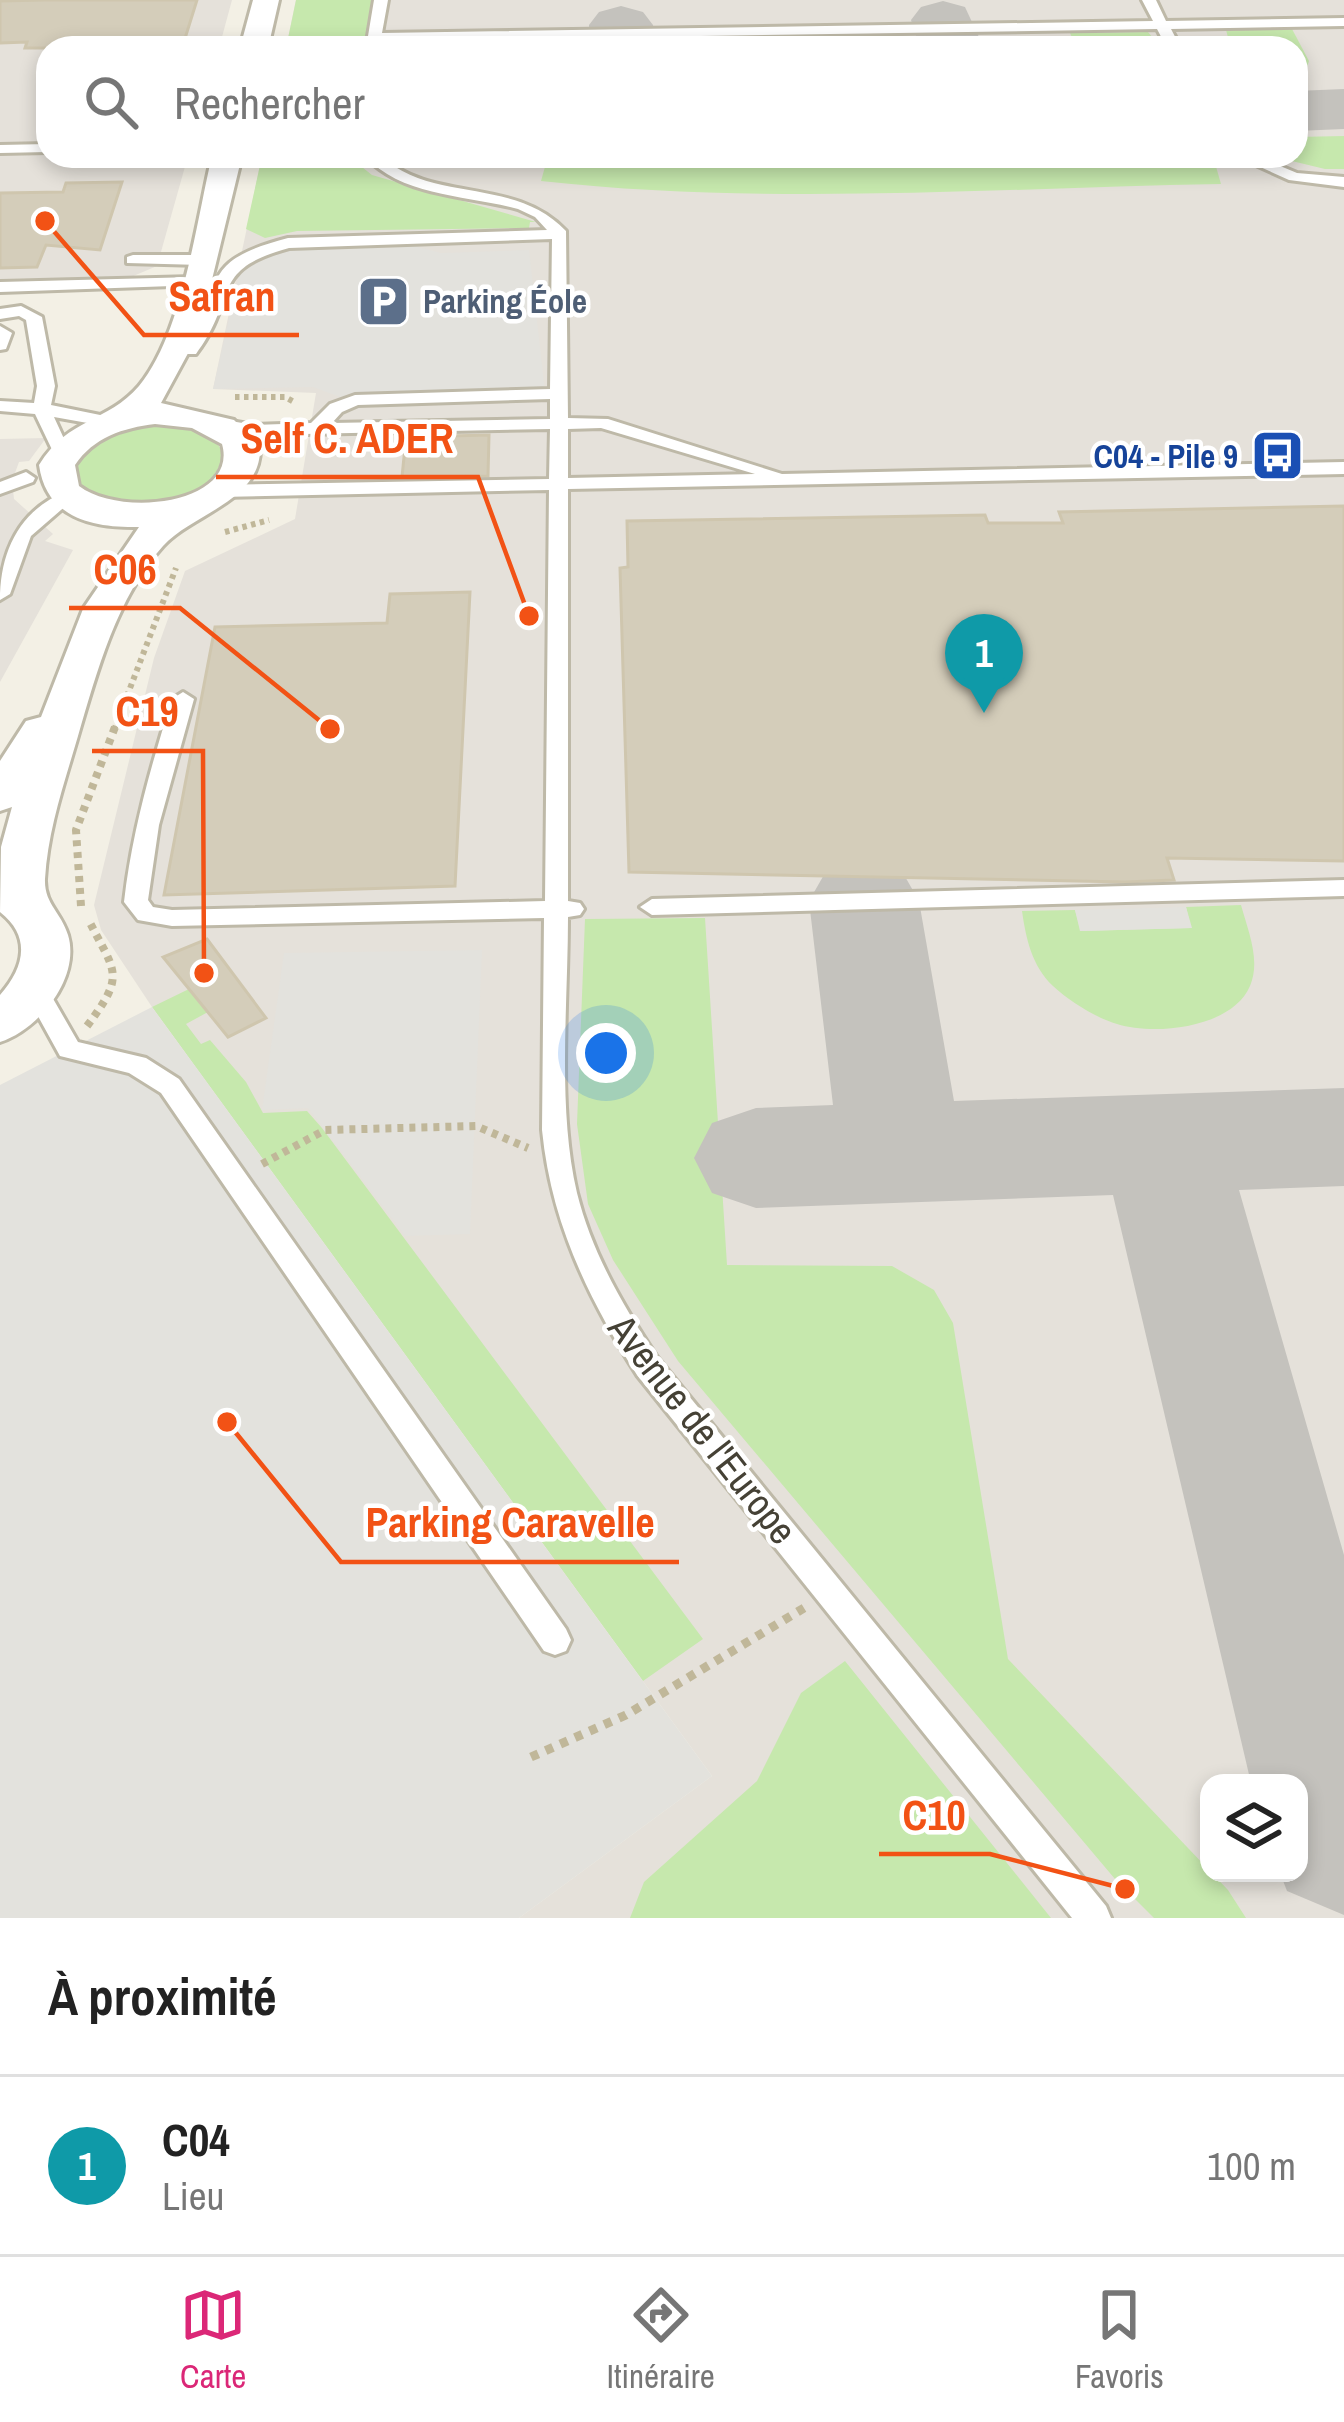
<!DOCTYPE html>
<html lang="fr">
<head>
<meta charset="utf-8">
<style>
  :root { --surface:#fff; --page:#f2f2f2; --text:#222; --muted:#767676; --line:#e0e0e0; --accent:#db2777 }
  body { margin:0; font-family:"Archivo Narrow",sans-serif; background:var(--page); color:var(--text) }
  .controls { position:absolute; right:36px; bottom:36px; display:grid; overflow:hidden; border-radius:24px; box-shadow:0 6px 18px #0003 }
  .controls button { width:108px; height:108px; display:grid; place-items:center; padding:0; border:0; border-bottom:3px solid var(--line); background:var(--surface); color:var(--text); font:60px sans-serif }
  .you { position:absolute; left:606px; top:1053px; width:42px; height:42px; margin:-30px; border:9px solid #fff; border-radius:50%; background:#1a73e8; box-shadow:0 0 0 18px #1a73e833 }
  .badge { display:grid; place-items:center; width:78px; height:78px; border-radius:50%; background:var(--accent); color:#fff; font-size:39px; font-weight:700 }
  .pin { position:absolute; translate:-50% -99px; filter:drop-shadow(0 3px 6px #0008) }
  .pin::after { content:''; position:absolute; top:63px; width:42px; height:36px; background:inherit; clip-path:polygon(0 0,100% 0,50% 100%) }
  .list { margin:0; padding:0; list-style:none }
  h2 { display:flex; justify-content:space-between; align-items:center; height:156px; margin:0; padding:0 48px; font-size:51px }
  h2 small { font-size:39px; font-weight:400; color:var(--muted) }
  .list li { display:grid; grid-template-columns:78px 1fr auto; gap:36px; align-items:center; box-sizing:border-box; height:180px; padding:0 48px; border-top:3px solid var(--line) }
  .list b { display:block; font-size:45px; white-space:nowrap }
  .list p { margin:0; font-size:39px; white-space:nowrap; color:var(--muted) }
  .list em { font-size:39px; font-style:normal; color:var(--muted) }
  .icon { flex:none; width:66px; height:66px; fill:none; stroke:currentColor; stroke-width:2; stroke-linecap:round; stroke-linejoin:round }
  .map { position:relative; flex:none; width:1344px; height:1918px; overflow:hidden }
  .search { position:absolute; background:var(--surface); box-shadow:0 6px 18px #0003; left:36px; right:36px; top:36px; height:132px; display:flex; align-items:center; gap:30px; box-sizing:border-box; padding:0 42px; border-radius:36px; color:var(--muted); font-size:45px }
  .sheet { height:336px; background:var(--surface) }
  nav { display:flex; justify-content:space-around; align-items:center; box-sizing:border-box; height:168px; border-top:3px solid var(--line); background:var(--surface); font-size:33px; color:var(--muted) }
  nav a { display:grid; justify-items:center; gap:6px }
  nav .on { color:var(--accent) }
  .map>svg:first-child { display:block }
  .industrial { fill:#e5e1da; fill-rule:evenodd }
  .green { fill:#c6e8ad }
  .parking { fill:#e3e2dd }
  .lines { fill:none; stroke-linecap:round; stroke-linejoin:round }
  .taxiway { fill:#c4c2bd; fill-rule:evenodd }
  .building { fill:#d4cdba; stroke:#cfc6ae; stroke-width:3 }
  .lane-casing { stroke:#beb9a8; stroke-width:6 }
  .street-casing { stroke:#beb9a8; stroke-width:6 }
  .path-far2 { stroke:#c0b799; stroke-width:6; stroke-dasharray:4.5 4.5; stroke-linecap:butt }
  .path-far1 { stroke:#c0b799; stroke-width:8; stroke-dasharray:6 6; stroke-linecap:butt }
  .path { stroke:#c0b799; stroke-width:9; stroke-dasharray:8 8; stroke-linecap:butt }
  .lane { fill:#fff; fill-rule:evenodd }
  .street { fill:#fff; fill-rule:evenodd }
  .labels { text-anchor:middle; stroke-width:9; stroke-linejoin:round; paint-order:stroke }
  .far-service-label { font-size:33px; font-weight:bold; fill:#4e5e75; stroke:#fff; text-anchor:start }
  .far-transit-label { font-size:33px; font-weight:bold; fill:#164399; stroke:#fff; text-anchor:end }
  .street-label { font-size:39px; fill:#454135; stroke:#fff }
  .leader { fill:none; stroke:#f25215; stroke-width:4.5 }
  .callout-dot { fill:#f25215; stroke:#fff; stroke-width:4.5 }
  .callout-label { font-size:42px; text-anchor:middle; font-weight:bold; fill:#f25215; stroke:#fff; stroke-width:9; stroke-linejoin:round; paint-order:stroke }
</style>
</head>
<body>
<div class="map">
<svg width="1344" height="1918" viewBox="0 0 1344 1918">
  <rect width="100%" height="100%" fill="#f3f0e5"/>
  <g class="industrial">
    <polygon points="0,0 232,0 219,48 48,48 48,156 188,156 157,266 131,277 0,279"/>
    <path d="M 296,0 L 1344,0 L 1344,1918 L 519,1918 L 712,1776 L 152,1007 L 101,930 L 94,905 L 154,658 L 185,571 L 295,519 L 316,393 L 213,389 L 262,156 L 1296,156 L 1296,48 L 286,48 ZM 1209,1783 L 1299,1783 L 1299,1873 L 1209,1873 Z"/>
    <polygon points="46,438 29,461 19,462 12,481 14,499 53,534 45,541 73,550 0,682 0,439"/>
  </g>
  <g class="green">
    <polygon points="296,0 372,0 365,48 286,48"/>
    <polygon points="1292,29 1309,61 1306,70 1296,73 1296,48 1231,48 1226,30"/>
    <polygon points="1148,32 1161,48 1077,48 1070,33"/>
    <polygon points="856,34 859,48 710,48 708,36 771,36 772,47 794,46 793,35"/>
    <polygon points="1344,136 1344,169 1325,169 1271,156 1296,156 1296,137"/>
    <polygon points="262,156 348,156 372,175 536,222 530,222 529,228 297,231 265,238 246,229"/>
    <path d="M 548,156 L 1213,156 L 1221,184 C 996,188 765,206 541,181 Z"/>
    <path d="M 152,423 C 179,424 212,424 223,454 C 213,511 116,515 80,484 L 75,465 C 89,435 123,429 152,423 Z"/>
    <path d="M 1241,905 C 1248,931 1261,960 1250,986 C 1232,1028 1155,1036 1117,1024 C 1096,1018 1069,1001 1053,986 C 1032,966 1026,939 1022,911 L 1075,910 L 1081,931 L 1191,928 L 1186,907 Z"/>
    <polygon points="705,918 727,1265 892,1266 934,1290 953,1323 1008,1659 1228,1890 1246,1918 1154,1918 1115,1879 678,1361 613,1260 588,1204 577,1124 585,919"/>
    <polygon points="189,989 208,1012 186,1024 201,1044 210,1040 246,1082 263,1113 307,1111 322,1128 703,1639 643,1681 152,1007"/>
    <polygon points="845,1661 1051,1918 630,1918 644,1882 757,1781 801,1693"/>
  </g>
  <g class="parking">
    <polygon points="410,245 441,253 529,250 546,401 362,405 313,387 213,389 241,266 261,255 304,247"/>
    <polygon points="1186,907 1192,928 1080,931 1075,910"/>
    <polygon points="482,950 470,1234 405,1236 308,1108 262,1110 284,953"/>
    <polygon points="152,1007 712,1776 519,1918 0,1918 0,1085"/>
  </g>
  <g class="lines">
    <g class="taxiway">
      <polygon points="943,1 965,7 984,48 920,48 911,20 921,7"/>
      <polygon points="621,6 643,12 653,25 654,48 590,48 589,25 599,12"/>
      <polygon points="1344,89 1344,129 1296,131 1296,91"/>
      <polygon points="864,862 903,873 919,901 954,1101 1344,1088 1344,1186 1239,1190 1344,1555 1344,1915 1287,1891 1280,1873 1299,1873 1299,1783 1251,1783 1113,1195 756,1208 712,1193 694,1158 712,1123 756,1108 833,1105 809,901 825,873"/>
    </g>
  </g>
  <g class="building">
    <polygon points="44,0 197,0 182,48 25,48 27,42 0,43 0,1"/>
    <polygon points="122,182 100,250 46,245 37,267 0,268 0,193 63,192 66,183"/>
    <polygon points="489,435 488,476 402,477 406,437"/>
    <polygon points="1344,506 1344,861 1167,858 1174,880 1125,882 629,872 620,568 628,567 627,521 985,515 988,523 1063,523 1059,512"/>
    <polygon points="470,592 455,886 164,895 215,627 387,623 390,594"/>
    <polygon points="207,939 266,1018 228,1037 163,957"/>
  </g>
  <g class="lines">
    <defs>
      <g id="lane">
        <polygon points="374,0 388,0 382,33 1153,21 1142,0 1156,0 1166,21 1344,18 1344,26 1171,29 1181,48 1167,48 1157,29 381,41 380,48 366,48"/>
        <polygon points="48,144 48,152 0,153 0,145"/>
        <path d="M 365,156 L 381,156 C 433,204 514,176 566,231 L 568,418 L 608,419 L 782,474 L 1344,462 L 1344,474 L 568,489 L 568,901 L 580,903 L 584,909 L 580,915 L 568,917 C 568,1005 557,1107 577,1193 C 592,1253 623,1306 657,1357 L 1106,1906 L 1111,1918 L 1072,1918 L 637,1375 C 588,1298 551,1222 542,1130 L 544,918 L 172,926 L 138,920 L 124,902 C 132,832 151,766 172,699 L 183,692 L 194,699 L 159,825 L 148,900 L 153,907 L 172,910 L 545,901 L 549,490 L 219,497 L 210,491 L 219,485 L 549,479 L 550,429 L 254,435 L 213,428 L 210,424 L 219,419 L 254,425 L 311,423 L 330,404 L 355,395 L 550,389 L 552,239 L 289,248 C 208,270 239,297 196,354 L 184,354 L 181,350 C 230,285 192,263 288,238 L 547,230 L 535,217 L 518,209 C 467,195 402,197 365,156 ZM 550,399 L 550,419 L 332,423 L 342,412 L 358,405 ZM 601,428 L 755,474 L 568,478 L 568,429 Z"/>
        <polygon points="1236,156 1256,156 1297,173 1344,177 1344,187 1289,180"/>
        <polygon points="133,255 201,255 209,260 201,265 127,263 127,257"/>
        <polygon points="195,277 203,282 201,285 0,292 0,282"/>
        <polygon points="21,306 42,317 55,386 51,405 110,417 119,422 110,427 54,417 71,454 68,458 56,458 35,414 0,411 0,401 34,403 37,386 26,320 19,316 0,319 0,309"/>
        <polygon points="0,326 12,333 6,349 0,350"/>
        <polygon points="26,472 35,478 33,482 0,494 0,482"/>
        <path d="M 67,491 L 76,497 L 31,536 L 10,594 L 0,600 C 0,552 19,510 67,491 Z"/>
        <polygon points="1344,880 1344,896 652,915 640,907 652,899"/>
        <polygon points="35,980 44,983 78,1042 146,1058 179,1079 566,1629 571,1640 566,1651 555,1655 544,1651 161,1093 129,1073 60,1056 23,989 26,983"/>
      </g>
      <g id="street">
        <polygon points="253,0 279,0 268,48 240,48"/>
        <path d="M 212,156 L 242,156 L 199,333 L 161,403 L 234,420 L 260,447 C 262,501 193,513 163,546 C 117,597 97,671 78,736 C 64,784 48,829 45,879 C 44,904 61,912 68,935 C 81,978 38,1030 0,1042 L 0,995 C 24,968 32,937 0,912 L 1,847 L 12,807 L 0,811 L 0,761 L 26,721 L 41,717 L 83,609 L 139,527 C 91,528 46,517 39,465 C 69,417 107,423 139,386 C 183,333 196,222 212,156 ZM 155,424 L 192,428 L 222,444 C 239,504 121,518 79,486 L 75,465 C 94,437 123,428 155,424 Z"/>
      </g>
    </defs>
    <use href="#lane" class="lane-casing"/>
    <use href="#street" class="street-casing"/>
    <g class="path-far2">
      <polyline points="235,397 285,397 296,403"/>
      <polyline points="225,532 269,520"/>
      <polyline points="114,730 176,568"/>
    </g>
    <g class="path-far1">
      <polyline points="81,906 76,830 115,727"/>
      <path d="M 87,1026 C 126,974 116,974 88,919"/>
      <polyline points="262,1164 325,1130 476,1126 528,1148"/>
    </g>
    <polyline class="path" points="531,1757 626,1715 804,1608"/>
    <use href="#lane" class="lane"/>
    <use href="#street" class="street"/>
  </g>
  <defs>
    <symbol id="parking-square" viewBox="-11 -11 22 22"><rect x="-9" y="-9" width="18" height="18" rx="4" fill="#5c6f8a" stroke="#fff"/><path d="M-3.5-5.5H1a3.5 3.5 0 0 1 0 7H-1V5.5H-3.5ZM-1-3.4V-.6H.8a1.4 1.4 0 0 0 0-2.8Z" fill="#fff"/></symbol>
    <symbol id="bus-square" viewBox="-11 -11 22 22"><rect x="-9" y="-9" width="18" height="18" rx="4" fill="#1a4fb4" stroke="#fff"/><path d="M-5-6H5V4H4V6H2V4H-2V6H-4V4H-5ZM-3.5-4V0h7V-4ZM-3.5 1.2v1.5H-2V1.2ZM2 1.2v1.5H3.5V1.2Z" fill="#fff"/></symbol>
  </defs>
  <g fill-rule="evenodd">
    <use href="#parking-square" x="354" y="272" width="59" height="59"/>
    <use href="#bus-square" x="1248" y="426" width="59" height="59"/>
  </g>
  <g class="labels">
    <g class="far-service-label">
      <text x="423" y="313">Parking Éole</text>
    </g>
    <g class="far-transit-label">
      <text x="1238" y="468">C04 - Pile 9</text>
    </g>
    <g class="street-label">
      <text transform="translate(703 1429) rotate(52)" y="14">Avenue de l'Europe</text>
    </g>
  </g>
  <path class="leader" d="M45 221L144 335H299M529 616L478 477H216M330 729L180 608H69M204 973L203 751H92M227 1422L341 1562H679M1125 1889L990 1854H879"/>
  <g class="callout-dot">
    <circle cx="45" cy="221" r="12"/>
    <circle cx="529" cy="616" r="12"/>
    <circle cx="330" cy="729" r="12"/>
    <circle cx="204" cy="973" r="12"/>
    <circle cx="227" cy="1422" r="12"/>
    <circle cx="1125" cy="1889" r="12"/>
  </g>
  <g class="callout-label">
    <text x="222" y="311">Safran</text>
    <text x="347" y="453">Self C. ADER</text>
    <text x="125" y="584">C06</text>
    <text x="147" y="726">C19</text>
    <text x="510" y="1537">Parking Caravelle</text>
    <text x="934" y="1830">C10</text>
  </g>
</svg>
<div class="controls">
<button><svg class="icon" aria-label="layers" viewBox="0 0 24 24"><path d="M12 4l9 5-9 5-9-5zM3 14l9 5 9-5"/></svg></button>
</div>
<div class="you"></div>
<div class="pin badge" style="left:984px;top:713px;background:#0f9aa8">1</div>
<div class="search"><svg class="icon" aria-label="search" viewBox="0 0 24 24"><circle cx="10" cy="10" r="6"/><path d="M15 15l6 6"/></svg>Rechercher</div>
</div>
<section class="sheet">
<h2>À proximité<small></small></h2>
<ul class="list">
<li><span class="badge" style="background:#0f9aa8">1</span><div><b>C04</b><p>Lieu</p></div><em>100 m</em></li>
</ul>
</section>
<nav>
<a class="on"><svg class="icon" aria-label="map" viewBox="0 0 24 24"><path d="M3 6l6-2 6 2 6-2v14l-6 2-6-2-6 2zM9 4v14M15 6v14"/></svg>Carte</a>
<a><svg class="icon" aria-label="directions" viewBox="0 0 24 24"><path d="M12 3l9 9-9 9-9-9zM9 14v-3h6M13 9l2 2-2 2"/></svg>Itinéraire</a>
<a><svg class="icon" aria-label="saved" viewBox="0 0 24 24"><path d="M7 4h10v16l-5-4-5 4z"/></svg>Favoris</a>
</nav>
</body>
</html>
